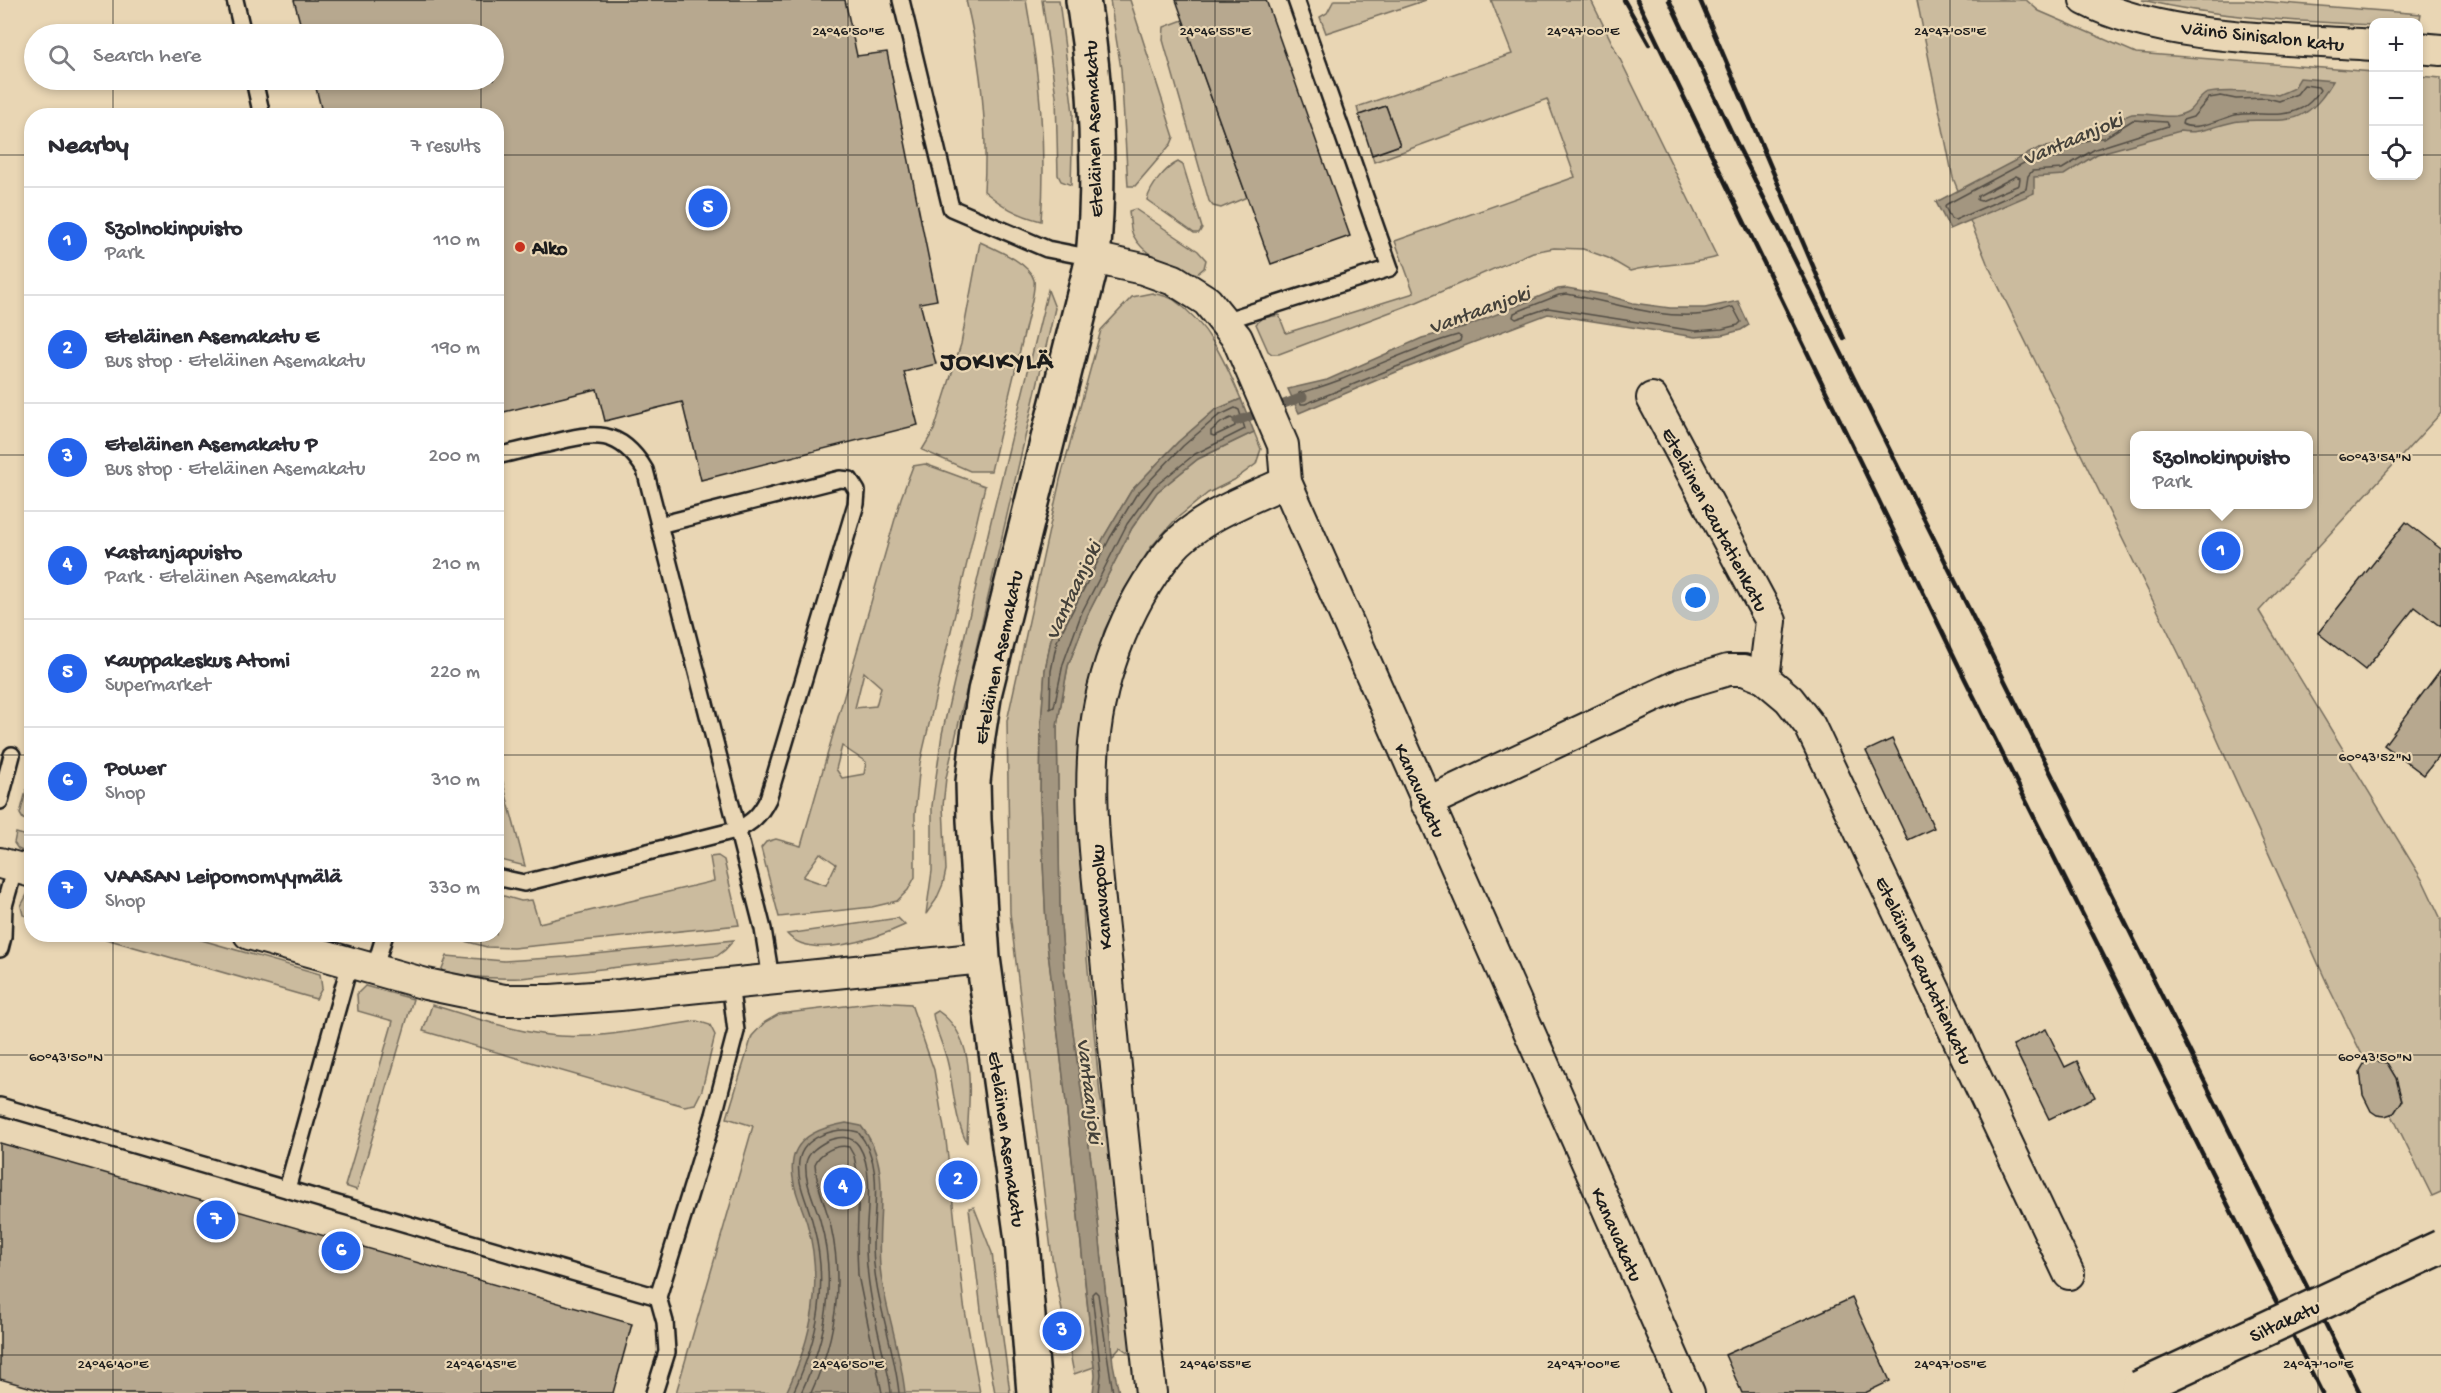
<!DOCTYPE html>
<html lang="en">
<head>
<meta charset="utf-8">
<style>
  :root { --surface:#fff; --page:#f2f2f3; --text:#2b2b33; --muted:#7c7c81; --line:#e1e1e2; --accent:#2563eb }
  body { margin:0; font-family:"Gochi Hand",sans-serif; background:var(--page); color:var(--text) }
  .controls { position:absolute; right:18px; top:18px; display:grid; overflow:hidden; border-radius:12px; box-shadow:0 3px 9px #0003 }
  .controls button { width:54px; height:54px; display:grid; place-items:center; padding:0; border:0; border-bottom:2px solid var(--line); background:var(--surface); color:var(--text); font:30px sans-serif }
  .you { position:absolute; left:1696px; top:598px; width:21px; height:21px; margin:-15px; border:4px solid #fff; border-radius:50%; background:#1a73e8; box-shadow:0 0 0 9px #1a73e833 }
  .badge { display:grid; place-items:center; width:39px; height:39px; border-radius:50%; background:var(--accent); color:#fff; font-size:20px; font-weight:700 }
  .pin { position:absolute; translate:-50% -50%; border:3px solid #fff; box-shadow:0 2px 6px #0006 }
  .popup { position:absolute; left:2130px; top:431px; width:183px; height:78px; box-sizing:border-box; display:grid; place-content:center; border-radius:12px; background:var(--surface); filter:drop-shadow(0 2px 4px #0005); font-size:20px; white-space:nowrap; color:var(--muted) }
  .popup b { font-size:22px; color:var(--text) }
  .popup::after { content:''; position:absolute; left:50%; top:100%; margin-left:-12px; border:12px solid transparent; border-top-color:var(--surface) }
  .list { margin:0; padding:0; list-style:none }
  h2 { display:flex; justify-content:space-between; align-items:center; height:78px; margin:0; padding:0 24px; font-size:26px }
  h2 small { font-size:20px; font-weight:400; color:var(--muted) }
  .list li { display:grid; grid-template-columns:39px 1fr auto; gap:18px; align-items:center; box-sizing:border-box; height:108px; padding:0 24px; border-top:2px solid var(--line) }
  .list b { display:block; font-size:22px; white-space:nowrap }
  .list p { margin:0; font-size:20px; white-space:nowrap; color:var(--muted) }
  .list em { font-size:20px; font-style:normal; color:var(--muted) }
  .icon { flex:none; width:33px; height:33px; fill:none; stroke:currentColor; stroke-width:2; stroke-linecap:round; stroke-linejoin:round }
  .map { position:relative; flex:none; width:2441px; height:1393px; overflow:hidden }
  .search { position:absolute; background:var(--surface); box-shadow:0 3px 9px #0003; left:24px; top:24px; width:480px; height:66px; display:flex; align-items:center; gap:15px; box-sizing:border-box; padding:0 21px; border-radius:33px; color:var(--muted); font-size:22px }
  .panel { position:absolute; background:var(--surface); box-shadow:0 3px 9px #0003; left:24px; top:108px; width:480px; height:834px; border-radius:24px }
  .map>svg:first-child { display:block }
  .green { fill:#cbbb9e; stroke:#746c5d; stroke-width:1.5; fill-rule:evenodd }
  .water { fill:#a39680; stroke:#6d6558; stroke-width:1.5 }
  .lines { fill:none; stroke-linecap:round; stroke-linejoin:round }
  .shore { stroke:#524d44; stroke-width:1.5 }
  .stream { stroke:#6d6558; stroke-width:9 }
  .building { fill:#b7a88f; stroke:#1c1c1c; stroke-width:1.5 }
  .lane-casing { stroke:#1c1c1c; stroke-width:20 }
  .street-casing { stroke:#1c1c1c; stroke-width:34 }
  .secondary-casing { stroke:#1c1c1c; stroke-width:38 }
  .lane { stroke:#e9d6b4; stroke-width:15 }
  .street { stroke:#e9d6b4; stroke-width:30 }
  .secondary { stroke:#e9d6b4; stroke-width:33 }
  .rail { stroke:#1c1c1c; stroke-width:4.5 }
  .secondary-bridge-casing { stroke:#1c1c1c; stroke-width:38; stroke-linecap:butt }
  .secondary-bridge { stroke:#e9d6b4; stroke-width:33 }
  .ticks { fill:none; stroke:#1c1c1c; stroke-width:1.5; stroke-opacity:0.45 }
  .poi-dot { fill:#c8321e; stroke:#e9d6b4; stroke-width:2 }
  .labels { text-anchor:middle; stroke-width:4.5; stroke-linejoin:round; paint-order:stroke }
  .street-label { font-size:20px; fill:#1c1c1c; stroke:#e9d6b4 }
  .poi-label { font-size:20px; font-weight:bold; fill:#1c1c1c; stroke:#e9d6b4; text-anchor:start }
  .water-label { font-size:21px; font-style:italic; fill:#44413a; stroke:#e9d6b4 }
  .district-label { font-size:26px; font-weight:bold; letter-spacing:1.5px; fill:#1c1c1c; stroke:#e9d6b4 }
  .ticks-label { font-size:15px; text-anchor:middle; fill:#1c1c1c; stroke:#e9d6b4; stroke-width:4.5; stroke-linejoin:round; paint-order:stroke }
</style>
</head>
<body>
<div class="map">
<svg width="2441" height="1393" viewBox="0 0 2441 1393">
  <rect width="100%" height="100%" fill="#e9d6b4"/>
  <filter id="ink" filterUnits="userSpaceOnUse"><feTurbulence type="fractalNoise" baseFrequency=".0167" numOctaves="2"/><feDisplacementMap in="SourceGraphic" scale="12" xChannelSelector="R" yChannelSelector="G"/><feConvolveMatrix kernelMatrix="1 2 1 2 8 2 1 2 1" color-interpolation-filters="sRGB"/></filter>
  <g filter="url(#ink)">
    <g class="green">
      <path d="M 966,0 L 1026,0 C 1039,74 1047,147 1041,221 C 1017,215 1002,206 984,191 C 988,126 981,63 966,0 Z"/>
      <polygon points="1042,0 1059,0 1073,113 1071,185 1061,181 1058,175 1056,96"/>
      <polygon points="1110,0 1130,0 1174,137 1171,144 1135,186 1128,186 1121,69"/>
      <polygon points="1334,0 1426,0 1326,33 1320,17 1327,13"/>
      <path d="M 1491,0 L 1591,0 L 1717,257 C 1688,266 1659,263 1630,271 L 1608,258 L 1583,249 L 1554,248 L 1533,252 L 1417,302 L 1279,354 L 1272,354 L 1268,351 L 1256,324 L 1263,318 L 1279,315 L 1286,333 L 1414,293 L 1395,241 L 1575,177 L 1547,99 L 1374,162 L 1372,155 L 1400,145 L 1386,106 L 1359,115 L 1357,107 L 1512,54 Z"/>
      <path d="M 1917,0 L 2026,0 L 2039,11 L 2136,53 L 2373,72 L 2374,176 L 2418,176 L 2419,76 L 2441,78 L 2441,413 L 2259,611 L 2423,881 L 2441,919 L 2441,1192 L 2432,1196 L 2330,990 L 2180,656 L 1987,263 L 1953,178 ZM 2134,436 L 2308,436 L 2308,504 L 2134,504 Z"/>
      <path d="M 2142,0 L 2246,0 L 2421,14 L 2419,23 L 2374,22 L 2373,25 C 2296,21 2218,18 2142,0 Z"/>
      <polygon points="1183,20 1247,197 1221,208 1213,206 1209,201 1163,40 1164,27"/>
      <path d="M 1178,162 L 1183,165 L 1202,228 L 1199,233 L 1194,233 L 1147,200 C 1150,187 1165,168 1178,162 Z"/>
      <path d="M 1135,209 L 1198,251 L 1206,260 L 1204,268 L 1197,274 C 1174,265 1145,259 1133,235 C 1130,229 1130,219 1129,211 Z"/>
      <path d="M 980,242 C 995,249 1030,263 1034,280 C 1035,286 1033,294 1032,300 L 991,471 L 970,471 L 922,450 L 934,430 L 961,344 Z"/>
      <polygon points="1048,290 1055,308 946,778 943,806 946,870 943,884 936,900 926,914 932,871 932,806 942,734 991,521"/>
      <path d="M 1152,293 C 1159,295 1168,296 1174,300 C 1209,324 1225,362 1241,399 L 1215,410 L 1178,442 L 1131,491 L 1105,535 L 1051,639 L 1045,670 L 1041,724 L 1040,800 L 1047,944 L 1064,1084 L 1094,1367 L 1074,1374 L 1052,1258 L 1010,913 L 1007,721 L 1060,480 L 1101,330 L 1132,297 Z"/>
      <polygon points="1254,432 1261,449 1256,464 1234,480 1208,493 1176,519 1151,547 1124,590 1104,631 1087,695 1080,834 1084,927 1100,1095 1110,1151 1135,1357 1120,1347 1112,1356 1093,1175 1064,968 1060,910 1057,726 1068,666 1088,614 1132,528 1157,492 1198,459"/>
      <path d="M 925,464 L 985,486 L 920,763 L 915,814 L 915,877 L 908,890 L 897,901 L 872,907 L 779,917 L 761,848 L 766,842 L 776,839 L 801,846 L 901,498 L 913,466 ZM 864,672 L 881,687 L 876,706 L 855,708 ZM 842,746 L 866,762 L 864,774 L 842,778 L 836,769 ZM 820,853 L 836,864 L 826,885 L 803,877 Z"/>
      <polygon points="497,768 499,768 525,866 497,859"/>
      <polygon points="31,779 31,821 23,819 20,814 29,780"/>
      <polygon points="16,833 31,837 31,855 18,849 14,843"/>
      <polygon points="718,856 724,860 739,925 513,948 487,947 453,938 454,935 496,934 497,894 521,901 532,900 539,923 714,881 710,857"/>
      <polygon points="30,889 31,890 31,917 23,915 21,906"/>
      <path d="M 898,918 L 905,925 C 877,938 811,961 787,934 Z"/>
      <polygon points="92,935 184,935 320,974 322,988 316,999"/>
      <polygon points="309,935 355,935 335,941"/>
      <path d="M 734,940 L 725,950 L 717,956 L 521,978 C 493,979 469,978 441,971 L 447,956 L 504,961 L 565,957 Z"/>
      <polygon points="365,986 413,999 357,1190 345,1186 393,1021 358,1011 357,994"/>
      <polygon points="878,1002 911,1004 934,1070 946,1140 964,1305 980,1393 676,1393 753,1126 727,1118 752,1036 765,1022 779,1014"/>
      <path d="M 432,1005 C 474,1017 516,1033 559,1036 C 602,1039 653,1027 697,1021 L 710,1025 L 715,1035 L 702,1090 L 695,1104 L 684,1106 L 423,1031 Z"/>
      <path d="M 938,1011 C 980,1039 968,1099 967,1143 C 954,1118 954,1087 947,1060 C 943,1044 935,1030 933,1014 Z"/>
      <polygon points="974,1207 992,1253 1010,1393 995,1393 983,1327 969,1208"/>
    </g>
    <g class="water">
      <path d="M 2300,78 L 2333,81 C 2325,94 2318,105 2305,113 C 2287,125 2261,118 2240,121 C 2220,123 2201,135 2180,131 L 2097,154 L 2064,175 L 2034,177 L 2034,193 L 1950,229 L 1936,202 L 2039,148 L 2060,145 L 2093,132 L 2102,132 L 2118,123 L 2119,119 C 2123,118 2128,115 2132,114 C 2146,112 2161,118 2175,116 C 2196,111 2190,106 2204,95 C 2211,89 2267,92 2278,95 L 2294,88 Z"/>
      <polygon points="1567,288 1606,295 1633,303 1670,308 1705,308 1738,301 1749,325 1741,330 1722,335 1695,337 1548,314 1401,370 1299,413 1288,389 1327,380 1422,338 1468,326 1558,289"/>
      <polygon points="1241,399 1254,432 1198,459 1157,492 1132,528 1088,614 1068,666 1057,726 1060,910 1064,968 1093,1175 1113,1364 1119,1393 1093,1393 1095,1375 1064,1084 1047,944 1040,800 1041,724 1045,670 1051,639 1105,535 1131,491 1178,442 1215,410"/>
      <path d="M 846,1123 L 861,1126 C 896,1169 873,1225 881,1275 C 887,1314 901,1353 905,1393 L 786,1393 C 812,1338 824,1283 807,1223 C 801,1203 789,1182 793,1160 C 797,1135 824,1127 846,1123 Z"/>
    </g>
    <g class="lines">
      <g class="shore">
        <path d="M 2304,85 L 2318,87 L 2320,90 C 2316,97 2307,106 2300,109 C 2280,119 2256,111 2235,115 C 2220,119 2195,132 2182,124 L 2183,120 L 2193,117 L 2209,98 L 2221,96 L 2236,99 L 2267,98 L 2279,101 L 2297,94 Z"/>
        <polygon points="2133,120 2166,122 2168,126 2095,149 2062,169 2032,171 2028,176 2026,189 1955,220 1951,219 1945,207 1947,204 2041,154 2062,150 2094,138 2104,138"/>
        <polygon points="2016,176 2020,178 2019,185 1981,201 1977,200 1978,196"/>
        <path d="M 1567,294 C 1613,302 1658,320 1705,314 C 1714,313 1724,309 1733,307 L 1741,322 L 1738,325 L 1722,329 L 1695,331 L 1548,308 L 1516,319 L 1513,317 L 1514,313 L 1559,295 Z"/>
        <path d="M 1458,335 L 1461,337 L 1460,341 L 1305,404 L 1301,404 L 1298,396 L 1299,393 C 1354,379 1403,350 1458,335 Z"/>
        <polygon points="1235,408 1239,410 1245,429 1195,454 1154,487 1127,524 1082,612 1063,664 1054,707 1050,709 1051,671 1057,641 1110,538 1136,495 1183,446 1218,416"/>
        <polygon points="1231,418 1234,420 1235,426 1214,436 1211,435 1211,431 1222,422"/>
        <path d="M 793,1393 C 819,1337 829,1284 813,1224 C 808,1203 796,1183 799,1161 C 803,1136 837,1126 858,1132 C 885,1164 873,1210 873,1248 C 874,1298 894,1344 899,1393"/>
        <path d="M 801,1393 C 827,1337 837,1281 820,1220 C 815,1202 804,1183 806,1163 C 808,1152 818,1146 827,1141 C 838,1136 852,1135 859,1146 C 876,1173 865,1220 866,1250 C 867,1284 875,1319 883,1353 C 886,1366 890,1379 891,1393"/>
        <path d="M 811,1393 C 836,1339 844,1285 831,1227 C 826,1205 816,1186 815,1164 C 820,1152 837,1144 849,1147 L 854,1156 L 859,1181 L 857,1248 L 858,1275 L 882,1393"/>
        <polyline points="1099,1393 1101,1374 1092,1294 1095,1291 1098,1294 1113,1393"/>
      </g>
      <polyline class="stream" points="1237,421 1303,397"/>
    </g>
    <g class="building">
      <polygon points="294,0 845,0 857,56 887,52 937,300 920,303 936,364 904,372 918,425 701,480 682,402 605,421 597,389 496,414 496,116 323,116 314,80 494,80 494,34 303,34"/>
      <polygon points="1176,0 1266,0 1350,236 1271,264"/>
      <polygon points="1386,106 1400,145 1372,155 1359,115"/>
      <polygon points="2406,522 2441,549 2441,627 2415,607 2365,670 2318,633"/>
      <polygon points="2441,669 2441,753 2424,775 2384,745"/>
      <polygon points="1892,739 1934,828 1908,840 1866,751"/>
      <polygon points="2046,1029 2065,1067 2077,1061 2095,1097 2049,1119 2013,1045"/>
      <polygon points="2371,1060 2387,1063 2396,1078 2402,1101 2394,1113 2385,1116 2377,1115 2371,1111 2363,1095 2360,1071 2364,1064"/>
      <polygon points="0,1143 632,1324 613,1393 50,1393 0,1379"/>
      <polygon points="1852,1298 1890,1381 1865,1393 1742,1393 1725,1355"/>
    </g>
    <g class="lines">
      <defs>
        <g id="lane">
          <polyline points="235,0 243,34"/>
          <polyline points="901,0 951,208 1047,249 1093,258"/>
          <polyline points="254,80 262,116"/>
          <polyline points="1224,321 1390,268 1296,0"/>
          <path d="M 496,456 C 515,452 533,447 552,443 C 594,432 620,428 645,470 L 763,929 L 771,979"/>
          <polyline points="0,801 12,755"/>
          <path d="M 496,877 L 524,883 L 736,830 C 752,823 760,815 768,799 L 856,504 L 857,491 L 850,480 L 840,479 L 659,525"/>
          <polyline points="0,949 3,937 4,906 15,867"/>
          <polyline points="374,970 385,934"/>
          <polyline points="0,1106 658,1297"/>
          <polyline points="287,1189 350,963"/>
          <polyline points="654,1393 667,1352 665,1322 658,1297 714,1115 736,1031 730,983"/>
        </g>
        <g id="street">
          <path d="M 2085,0 C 2161,40 2287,39 2374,45"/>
          <polyline points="2418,48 2441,50"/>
          <polyline points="1093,258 1143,269 1174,280 1207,301 1237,338 1256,382 1283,445 1286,482 1689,1393"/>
          <polyline points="1652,398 1771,621 1764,678 1789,699 1810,726 2069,1274"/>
          <polyline points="1426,803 1681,684 1728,670 1744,670 1764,678"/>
          <polyline points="0,863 32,872"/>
          <polyline points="249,934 426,984 504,1000 551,1000 620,995 983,958"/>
          <path d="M 1151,1393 C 1135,1252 1119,1111 1107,969 C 1101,900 1089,829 1093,759 C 1096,686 1124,607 1170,551 C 1198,517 1248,500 1286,482"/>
        </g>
        <path id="secondary" d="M 1034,1393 L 1022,1240 L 983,958 L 974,820 L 973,782 L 978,736 L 985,691 L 1093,258 C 1101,170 1097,87 1083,0"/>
      </defs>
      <use href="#lane" class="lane-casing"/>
      <use href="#street" class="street-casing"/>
      <use href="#secondary" class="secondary-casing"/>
      <use href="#lane" class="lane"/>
      <use href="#street" class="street"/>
      <use href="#secondary" class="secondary"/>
      <g class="rail">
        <polyline points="1624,0 1649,44"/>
        <polyline points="1637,0 1965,679 2322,1393"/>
        <polyline points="1669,0 1738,146 2360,1393"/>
        <polyline points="1700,0 1844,339"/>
      </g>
      <defs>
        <polyline id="secondary-bridge" points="2139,1388 2441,1247"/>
      </defs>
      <use href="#secondary-bridge" class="secondary-bridge-casing"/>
      <use href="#secondary-bridge" class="secondary-bridge"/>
    </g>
  </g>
  <path class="ticks" d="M 113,0 L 113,34M 481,0 L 481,34M 848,0 L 848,1393M 1215,0 L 1215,1393M 1583,0 L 1583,1393M 1950,0 L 1950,1393M 2318,0 L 2318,1393M 113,80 L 113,116M 481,80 L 481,116M 0,155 L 32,155M 496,155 L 2374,155M 2418,155 L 2441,155M 0,455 L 32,455M 496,455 L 2441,455M 0,755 L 32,755M 496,755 L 2441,755M 113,934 L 113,1393M 481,934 L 481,1393M 0,1055 L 2441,1055M 0,1355 L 2441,1355"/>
  <circle class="poi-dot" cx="520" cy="247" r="6"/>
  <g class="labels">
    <g class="street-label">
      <text transform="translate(2263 35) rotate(6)" y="7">Väinö Sinisalon katu</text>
      <text transform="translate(1092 129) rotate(-92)" y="7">Eteläinen Asemakatu</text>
      <text transform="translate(1716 519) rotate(62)" y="7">Eteläinen Rautatienkatu</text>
      <text transform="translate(997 657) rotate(-78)" y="7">Eteläinen Asemakatu</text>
      <text transform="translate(1421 790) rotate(66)" y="7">Kanavakatu</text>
      <text transform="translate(1100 897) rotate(-95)" y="7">Kanavapolku</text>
      <text transform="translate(1925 970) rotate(65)" y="7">Eteläinen Rautatienkatu</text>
      <text transform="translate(1008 1139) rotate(82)" y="7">Eteläinen Asemakatu</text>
      <text transform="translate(1618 1234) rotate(66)" y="7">Kanavakatu</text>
      <text transform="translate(2284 1320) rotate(-25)" y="7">Siltakatu</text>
    </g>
    <g class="poi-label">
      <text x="532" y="254">Alko</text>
    </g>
    <g class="water-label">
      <text transform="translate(2072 138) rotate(-23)" y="7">Vantaanjoki</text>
      <text transform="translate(1479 309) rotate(-20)" y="7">Vantaanjoki</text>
      <text transform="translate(1072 590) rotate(-65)" y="7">Vantaanjoki</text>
      <text transform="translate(1091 1091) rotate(83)" y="7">Vantaanjoki</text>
    </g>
    <g class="district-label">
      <text x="997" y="368">JOKIKYLÄ</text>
    </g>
  </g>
  <g class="ticks-label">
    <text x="848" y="35">24°46'50"E</text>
    <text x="1215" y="35">24°46'55"E</text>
    <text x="1583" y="35">24°47'00"E</text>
    <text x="1950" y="35">24°47'05"E</text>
    <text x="2375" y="461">60°43'54"N</text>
    <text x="2375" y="761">60°43'52"N</text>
    <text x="66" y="1061">60°43'50"N</text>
    <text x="2375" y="1061">60°43'50"N</text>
    <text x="113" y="1368">24°46'40"E</text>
    <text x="481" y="1368">24°46'45"E</text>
    <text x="848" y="1368">24°46'50"E</text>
    <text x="1215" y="1368">24°46'55"E</text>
    <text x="1583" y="1368">24°47'00"E</text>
    <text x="1950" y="1368">24°47'05"E</text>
    <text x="2318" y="1368">24°47'10"E</text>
  </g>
</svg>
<div class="controls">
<button>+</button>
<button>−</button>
<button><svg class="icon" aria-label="locate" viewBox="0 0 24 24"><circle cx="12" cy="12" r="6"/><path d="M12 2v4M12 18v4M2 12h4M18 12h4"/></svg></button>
</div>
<div class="you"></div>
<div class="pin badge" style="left:2221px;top:551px">1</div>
<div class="popup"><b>Szolnokinpuisto</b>Park</div>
<div class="pin badge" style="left:958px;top:1180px">2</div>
<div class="pin badge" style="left:1062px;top:1331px">3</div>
<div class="pin badge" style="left:843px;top:1187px">4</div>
<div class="pin badge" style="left:708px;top:208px">5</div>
<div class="pin badge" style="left:341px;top:1251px">6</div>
<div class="pin badge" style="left:216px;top:1220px">7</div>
<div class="search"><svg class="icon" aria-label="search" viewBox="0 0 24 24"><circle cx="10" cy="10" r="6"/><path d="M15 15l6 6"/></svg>Search here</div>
<section class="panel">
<h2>Nearby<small>7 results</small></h2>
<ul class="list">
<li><span class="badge">1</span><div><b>Szolnokinpuisto</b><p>Park</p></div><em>110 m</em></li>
<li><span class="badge">2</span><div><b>Eteläinen Asemakatu E</b><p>Bus stop · Eteläinen Asemakatu</p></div><em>190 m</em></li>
<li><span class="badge">3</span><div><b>Eteläinen Asemakatu P</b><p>Bus stop · Eteläinen Asemakatu</p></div><em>200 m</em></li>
<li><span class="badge">4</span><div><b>Kastanjapuisto</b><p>Park · Eteläinen Asemakatu</p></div><em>210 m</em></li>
<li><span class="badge">5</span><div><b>Kauppakeskus Atomi</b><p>Supermarket</p></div><em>220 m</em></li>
<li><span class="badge">6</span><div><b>Power</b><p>Shop</p></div><em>310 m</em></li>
<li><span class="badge">7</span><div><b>VAASAN Leipomomyymälä</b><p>Shop</p></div><em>330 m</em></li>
</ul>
</section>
</div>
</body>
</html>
